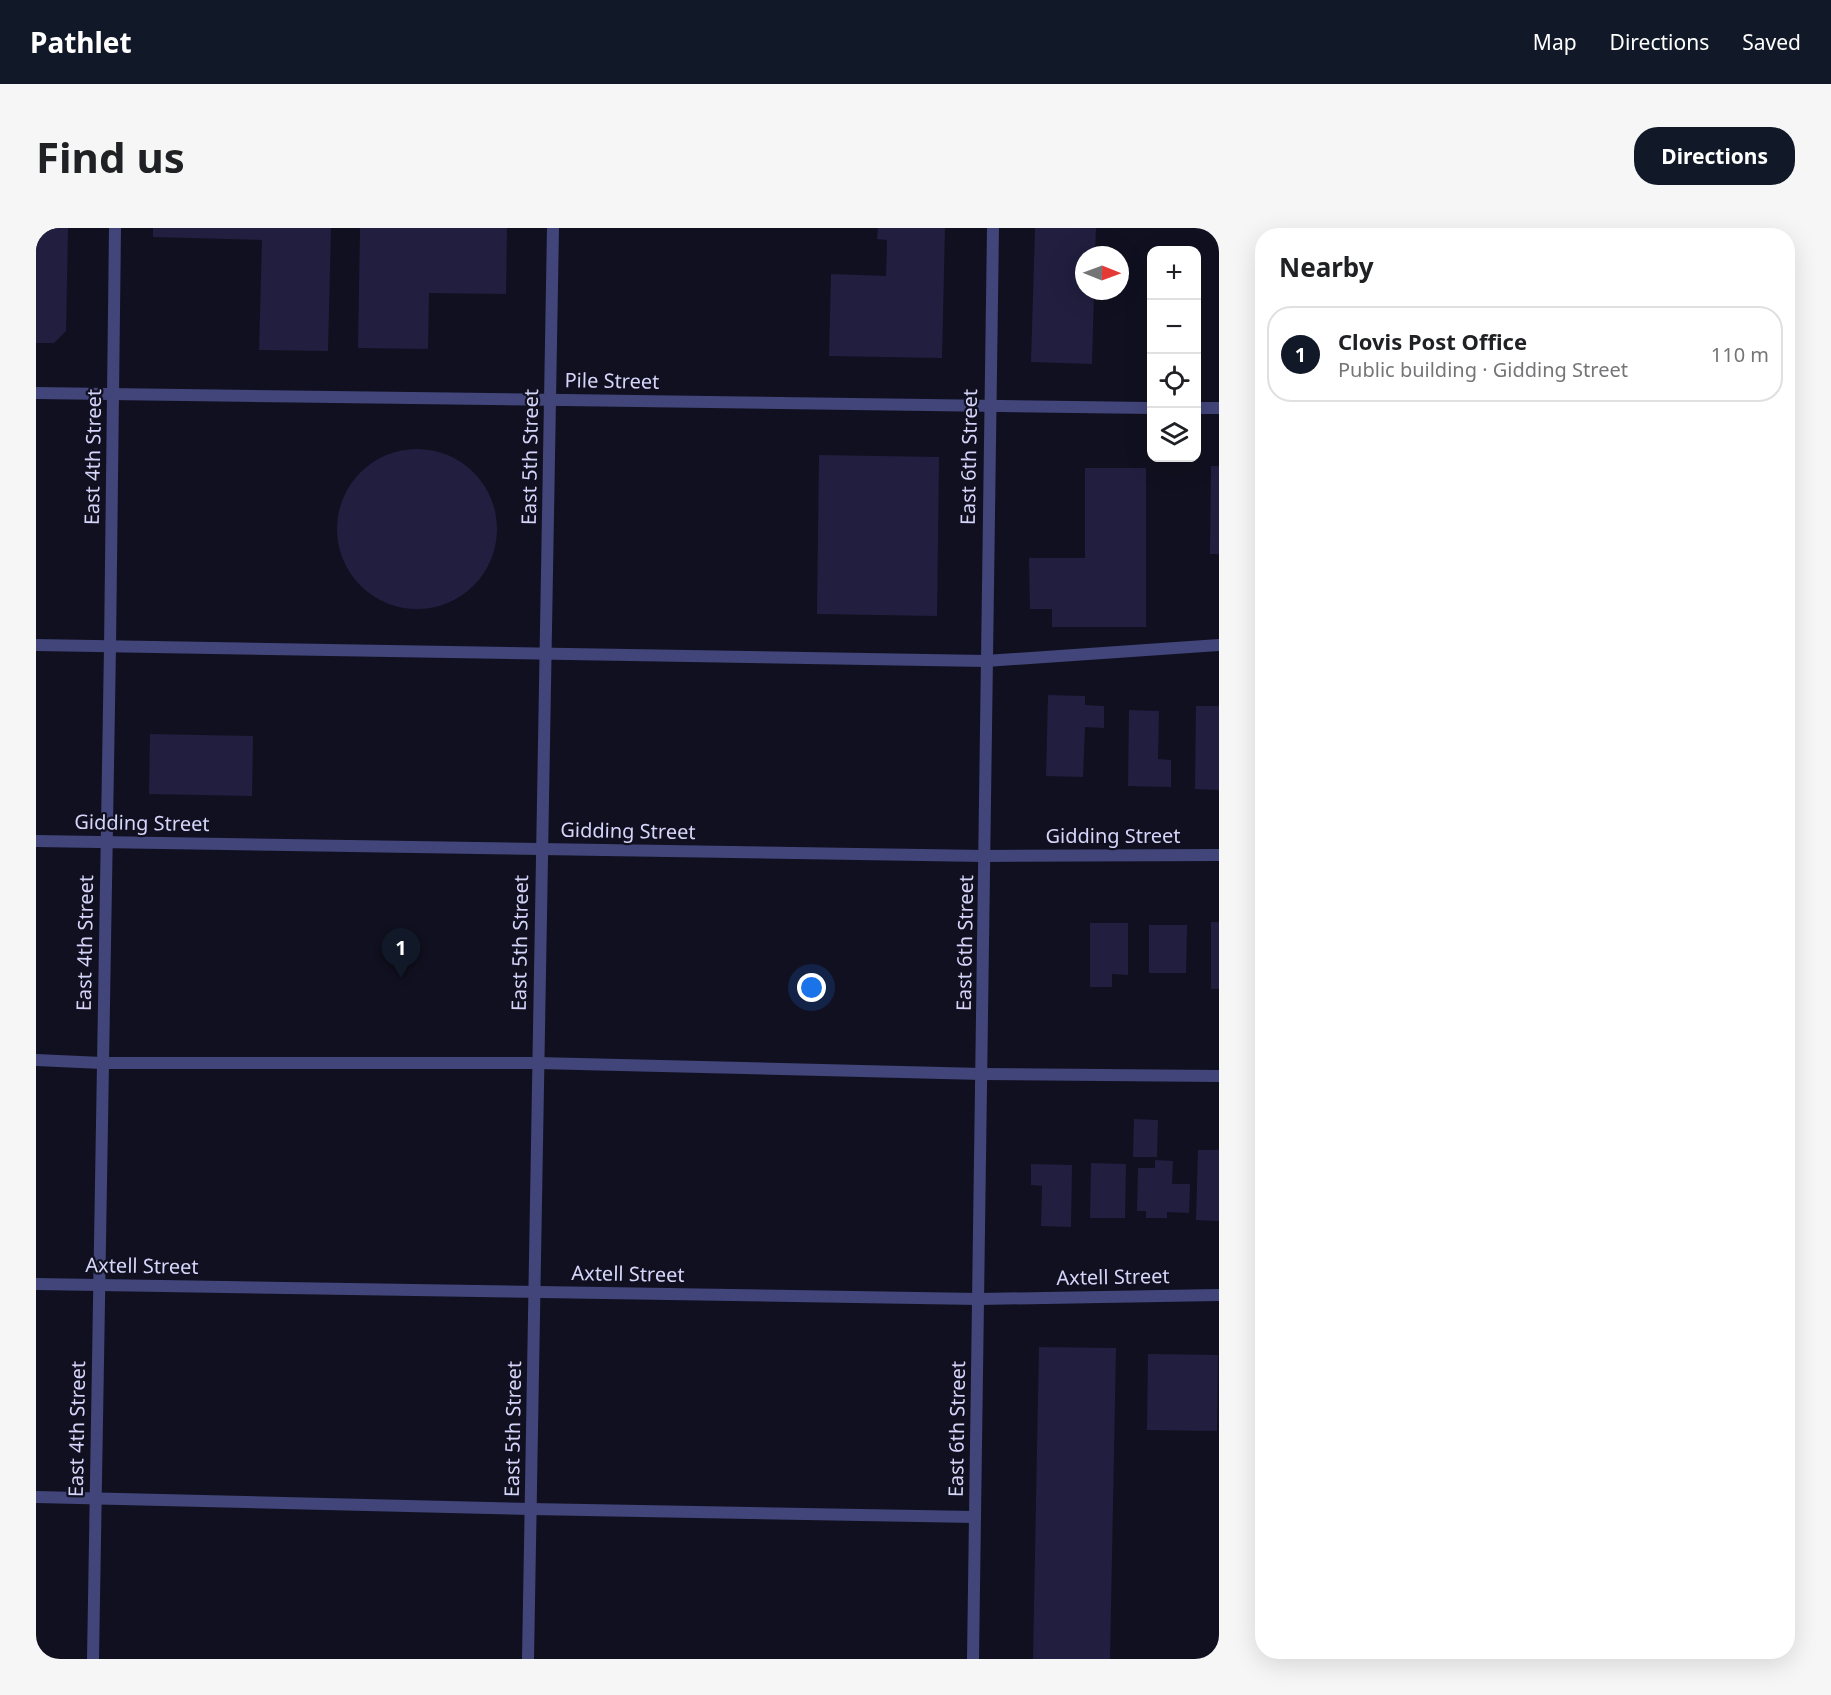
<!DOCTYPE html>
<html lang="en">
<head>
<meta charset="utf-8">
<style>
  :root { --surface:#fff; --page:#f6f6f6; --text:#202124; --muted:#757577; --line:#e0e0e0; --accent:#111827 }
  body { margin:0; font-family:"Noto Sans",sans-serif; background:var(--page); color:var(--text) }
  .controls { position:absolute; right:18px; top:18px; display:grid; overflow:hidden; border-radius:12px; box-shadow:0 6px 24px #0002 }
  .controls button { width:54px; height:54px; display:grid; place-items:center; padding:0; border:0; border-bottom:2px solid var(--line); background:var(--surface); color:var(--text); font:30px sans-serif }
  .compass { position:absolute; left:1039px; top:18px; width:54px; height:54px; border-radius:50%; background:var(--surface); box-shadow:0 6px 24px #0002; rotate:91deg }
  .you { position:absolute; left:776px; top:760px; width:21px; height:21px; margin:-15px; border:4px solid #fff; border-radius:50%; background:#1a73e8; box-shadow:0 0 0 9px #1a73e833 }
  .badge { display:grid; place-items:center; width:39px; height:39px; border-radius:50%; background:var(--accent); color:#fff; font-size:20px; font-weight:700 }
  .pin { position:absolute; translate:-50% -50px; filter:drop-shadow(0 2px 3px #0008) }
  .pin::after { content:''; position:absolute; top:32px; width:21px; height:18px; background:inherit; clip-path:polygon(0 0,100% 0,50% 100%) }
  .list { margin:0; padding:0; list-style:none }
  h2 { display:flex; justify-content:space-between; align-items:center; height:78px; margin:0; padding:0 24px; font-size:26px }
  h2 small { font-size:20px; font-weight:400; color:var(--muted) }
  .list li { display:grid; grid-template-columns:39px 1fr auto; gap:18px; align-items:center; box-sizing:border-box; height:96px; margin:0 12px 12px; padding:0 12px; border:2px solid var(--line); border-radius:24px }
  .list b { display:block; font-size:22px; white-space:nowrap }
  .list p { margin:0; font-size:20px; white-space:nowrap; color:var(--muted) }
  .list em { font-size:20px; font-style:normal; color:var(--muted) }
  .icon { flex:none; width:33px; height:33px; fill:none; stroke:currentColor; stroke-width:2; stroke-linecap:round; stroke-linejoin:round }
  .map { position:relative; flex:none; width:1183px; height:1431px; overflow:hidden; border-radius:24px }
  header { display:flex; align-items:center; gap:36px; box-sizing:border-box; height:84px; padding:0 30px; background:var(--accent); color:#fff }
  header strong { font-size:28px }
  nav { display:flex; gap:33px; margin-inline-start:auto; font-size:21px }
  .intro { display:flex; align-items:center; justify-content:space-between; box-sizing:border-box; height:144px; padding:0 36px }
  h1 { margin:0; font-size:42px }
  .button { padding:15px 27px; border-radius:24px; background:var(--accent); color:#fff; font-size:21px; font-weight:700 }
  main { display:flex; gap:36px; padding:0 36px }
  aside { flex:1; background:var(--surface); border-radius:24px; box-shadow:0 6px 24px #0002 }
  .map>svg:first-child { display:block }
  .building { fill:#211e3f }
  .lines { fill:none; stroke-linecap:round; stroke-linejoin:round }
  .lane { stroke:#414579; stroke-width:12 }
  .street { stroke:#414579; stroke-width:12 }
  .labels { text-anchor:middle; stroke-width:4.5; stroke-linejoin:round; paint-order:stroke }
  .street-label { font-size:20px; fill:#d5d5fa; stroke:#111020 }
</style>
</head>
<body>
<header>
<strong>Pathlet</strong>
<nav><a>Map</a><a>Directions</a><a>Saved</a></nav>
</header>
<div class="intro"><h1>Find us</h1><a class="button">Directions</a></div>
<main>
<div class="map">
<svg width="1183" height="1431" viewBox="0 0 1183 1431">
  <rect width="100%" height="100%" fill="#111020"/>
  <g class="building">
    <polygon points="0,0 32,0 30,103 18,115 0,115"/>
    <polygon points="117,0 295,0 292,123 223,122 226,12 117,9"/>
    <polygon points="324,0 471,0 470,66 393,65 392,121 322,120"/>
    <polygon points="842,0 909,0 906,130 793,128 795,46 850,48 851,12 841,11"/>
    <polygon points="999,0 1060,0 1059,27 1048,27 1048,63 1058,63 1056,136 995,134"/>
    <circle cx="381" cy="301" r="80"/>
    <polygon points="783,227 903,229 901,388 781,386"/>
    <polygon points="1175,238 1183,238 1183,326 1174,326"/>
    <polygon points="1049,240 1110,240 1110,399 1016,399 1016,381 994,381 993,330 1049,330"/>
    <polygon points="1012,467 1049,468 1049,477 1068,478 1068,500 1049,499 1047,549 1010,548"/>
    <polygon points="1160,478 1183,478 1183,562 1159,561"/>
    <polygon points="1093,482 1123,483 1122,531 1135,532 1135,559 1092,558"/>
    <polygon points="114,506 217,508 216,568 113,566"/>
    <rect x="1175" y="694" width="8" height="67"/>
    <polygon points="1054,695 1092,695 1092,747 1076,746 1076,759 1054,759"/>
    <polygon points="1113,697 1151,697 1150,745 1113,745"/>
    <polygon points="1098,891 1122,892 1121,929 1097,929"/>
    <polygon points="1162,922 1183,922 1183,993 1160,992"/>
    <polygon points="1119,932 1137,933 1136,956 1154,956 1153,985 1131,984 1131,990 1110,990 1110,983 1101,983 1102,940 1119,940"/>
    <polygon points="1055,935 1090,936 1089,990 1054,990"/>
    <polygon points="995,936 1036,937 1035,999 1005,998 1006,958 995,957"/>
    <polygon points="1003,1119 1080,1120 1074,1431 997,1431"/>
    <polygon points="1112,1126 1182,1127 1181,1203 1111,1202"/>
  </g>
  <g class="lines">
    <g class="lane">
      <polyline points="0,417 950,433 1183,417"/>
      <polyline points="0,832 66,835 502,835 946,846 1183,848"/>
      <polyline points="0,1269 495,1281 939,1289"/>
    </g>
    <g class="street">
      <polyline points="0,165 1116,180"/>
      <polyline points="1160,180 1183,180"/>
      <polyline points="0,613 949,628 1183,627"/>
      <polyline points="0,1056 943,1071 1183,1067"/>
      <polyline points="57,1431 74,419 79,0"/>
      <polyline points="492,1431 517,0"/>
      <polyline points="937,1431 957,0"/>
    </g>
  </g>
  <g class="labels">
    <g class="street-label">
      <text transform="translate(576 153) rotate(1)" y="7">Pile Street</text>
      <text transform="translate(57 229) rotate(-89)" y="7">East 4th Street</text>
      <text transform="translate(494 229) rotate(-89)" y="7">East 5th Street</text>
      <text transform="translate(933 229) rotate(-89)" y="7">East 6th Street</text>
      <text transform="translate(106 595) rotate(1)" y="7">Gidding Street</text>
      <text transform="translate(592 603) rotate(1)" y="7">Gidding Street</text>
      <text x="1077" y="615">Gidding Street</text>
      <text transform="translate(49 715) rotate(-89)" y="7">East 4th Street</text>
      <text transform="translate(484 715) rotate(-89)" y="7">East 5th Street</text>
      <text transform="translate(929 715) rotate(-89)" y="7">East 6th Street</text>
      <text transform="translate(106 1038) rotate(1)" y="7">Axtell Street</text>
      <text transform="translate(592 1046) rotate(1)" y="7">Axtell Street</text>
      <text transform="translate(1077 1049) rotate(-1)" y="7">Axtell Street</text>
      <text transform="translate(41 1201) rotate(-89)" y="7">East 4th Street</text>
      <text transform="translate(477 1201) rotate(-89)" y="7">East 5th Street</text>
      <text transform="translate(921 1201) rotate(-89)" y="7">East 6th Street</text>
    </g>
  </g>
</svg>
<div class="controls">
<button>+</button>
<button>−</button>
<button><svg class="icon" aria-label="locate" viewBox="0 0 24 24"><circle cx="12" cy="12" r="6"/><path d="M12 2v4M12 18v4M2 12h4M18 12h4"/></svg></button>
<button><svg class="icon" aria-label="layers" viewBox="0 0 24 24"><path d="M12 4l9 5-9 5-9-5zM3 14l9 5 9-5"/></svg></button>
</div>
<svg class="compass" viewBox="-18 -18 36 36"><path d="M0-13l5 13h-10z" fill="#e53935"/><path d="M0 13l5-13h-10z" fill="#757577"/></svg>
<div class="you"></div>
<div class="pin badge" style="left:365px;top:750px">1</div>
</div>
<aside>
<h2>Nearby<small></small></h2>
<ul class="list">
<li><span class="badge">1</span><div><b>Clovis Post Office</b><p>Public building · Gidding Street</p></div><em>110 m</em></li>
</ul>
</aside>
</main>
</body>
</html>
